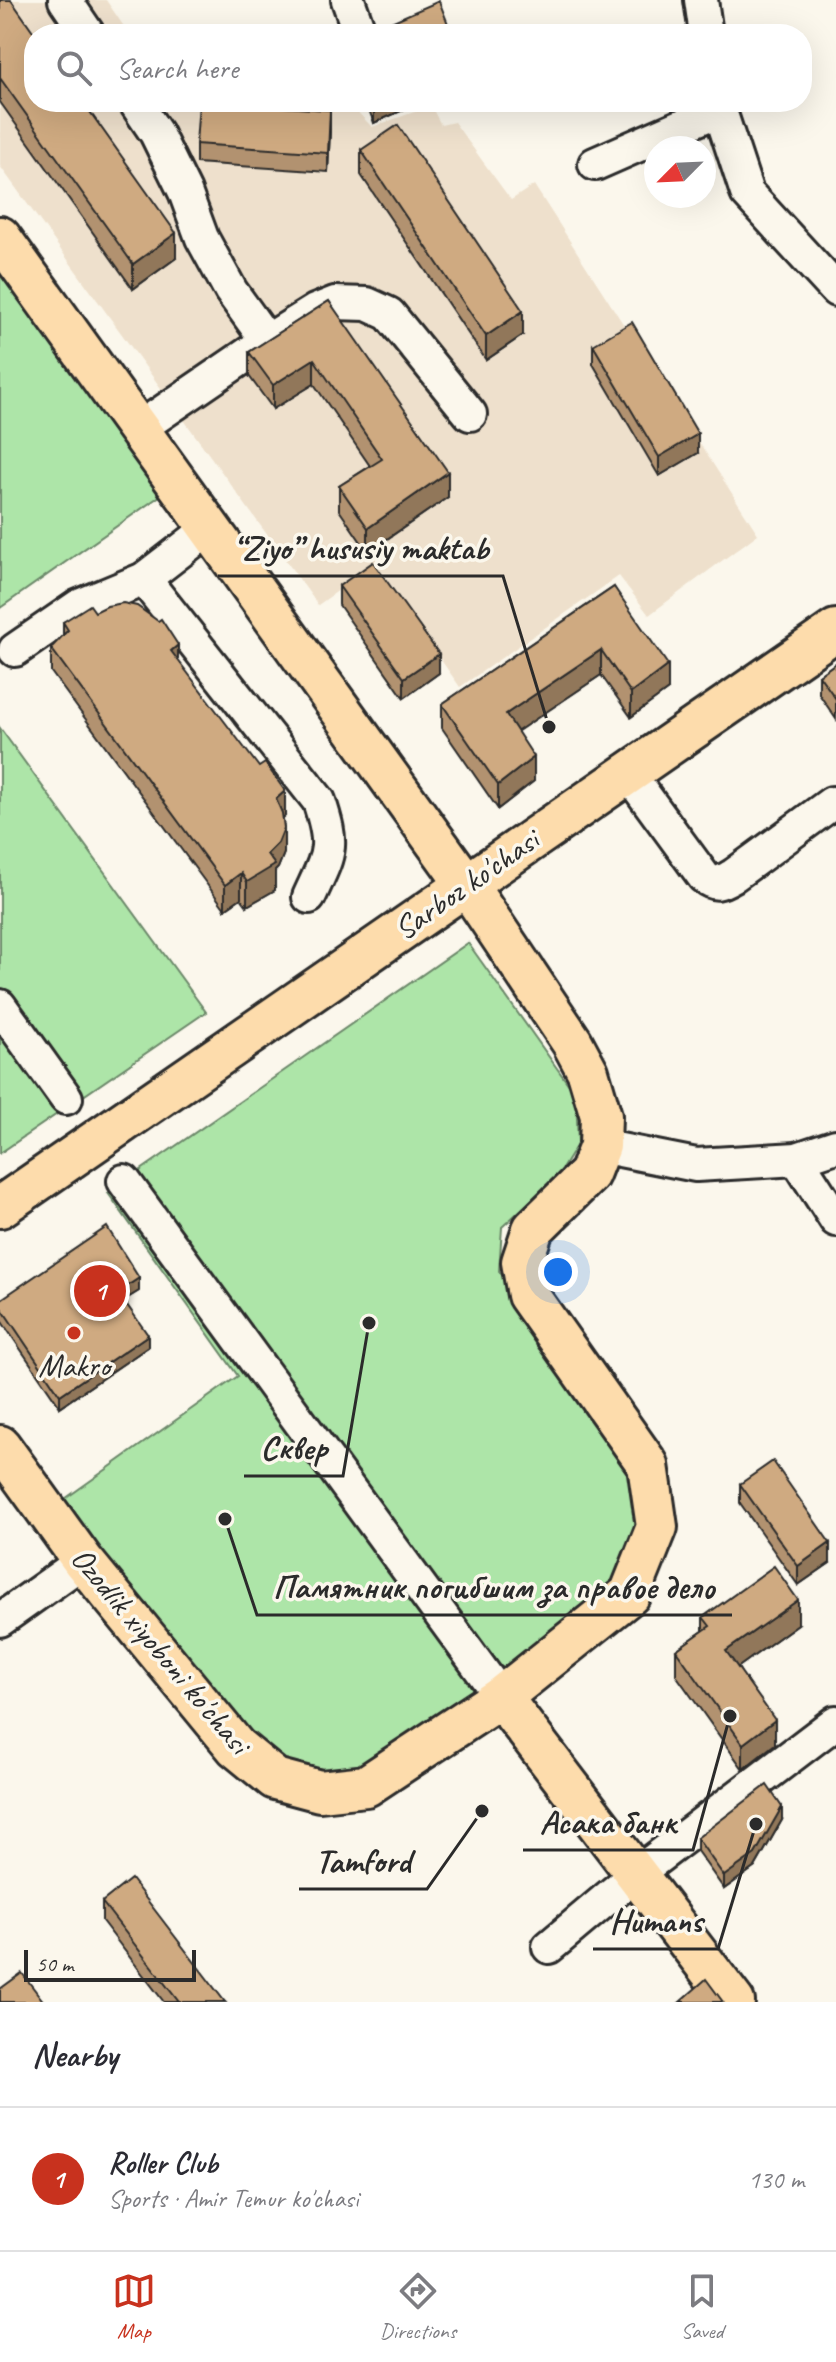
<!DOCTYPE html>
<html lang="en">
<head>
<meta charset="utf-8">
<style>
  :root { --surface:#fff; --page:#f7f7f7; --text:#2b2b33; --muted:#7c7c81; --line:#e1e1e2; --accent:#c8321e }
  body { margin:0; font-family:Caveat,sans-serif; background:var(--page); color:var(--text) }
  .compass { position:absolute; left:644px; top:136px; width:72px; height:72px; border-radius:50%; background:var(--surface); box-shadow:0 8px 32px #0002; rotate:246deg }
  .scale { position:absolute; left:24px; bottom:20px; width:172px; box-sizing:border-box; padding-left:8px; border:4px solid #2b2b2b; border-top:0; font-size:22px; line-height:28px; white-space:nowrap; color:#2b2b2b; -webkit-text-stroke:6px #fbf7ec; paint-order:stroke }
  .you { position:absolute; left:558px; top:1272px; width:28px; height:28px; margin:-20px; border:6px solid #fff; border-radius:50%; background:#1a73e8; box-shadow:0 0 0 12px #1a73e833 }
  .badge { display:grid; place-items:center; width:52px; height:52px; border-radius:50%; background:var(--accent); color:#fff; font-size:26px; font-weight:700 }
  .pin { position:absolute; translate:-50% -50%; border:4px solid #fff; box-shadow:0 2px 8px #0006 }
  .list { margin:0; padding:0; list-style:none }
  h2 { display:flex; justify-content:space-between; align-items:center; height:104px; margin:0; padding:0 32px; font-size:34px }
  h2 small { font-size:26px; font-weight:400; color:var(--muted) }
  .list li { display:grid; grid-template-columns:52px 1fr auto; gap:24px; align-items:center; box-sizing:border-box; height:144px; padding:0 32px; border-top:2px solid var(--line) }
  .list b { display:block; font-size:30px; white-space:nowrap }
  .list p { margin:0; font-size:26px; white-space:nowrap; color:var(--muted) }
  .list em { font-size:26px; font-style:normal; color:var(--muted) }
  .icon { flex:none; width:44px; height:44px; fill:none; stroke:currentColor; stroke-width:2; stroke-linecap:round; stroke-linejoin:round }
  .map { position:relative; flex:none; width:836px; height:2002px; overflow:hidden }
  .search { position:absolute; background:var(--surface); box-shadow:0 8px 32px #0002; left:24px; right:24px; top:24px; height:88px; display:flex; align-items:center; gap:20px; box-sizing:border-box; padding:0 28px; border-radius:32px; color:var(--muted); font-size:30px }
  .sheet { height:248px; background:var(--surface) }
  nav { display:flex; justify-content:space-around; align-items:center; box-sizing:border-box; height:112px; border-top:2px solid var(--line); background:var(--surface); font-size:22px; color:var(--muted) }
  nav a { display:grid; justify-items:center; gap:4px }
  nav .on { color:var(--accent) }
  .map>svg:first-child { display:block }
  .built { fill:#eee0cc }
  .green { fill:#ade5a8; stroke:#6c886a; stroke-width:2 }
  .lines { fill:none; stroke-linecap:round; stroke-linejoin:round }
  .minor-casing { stroke:#2b2b2b; stroke-width:38 }
  .major-casing { stroke:#2b2b2b; stroke-width:46 }
  .minor { stroke:#fbf7ec; stroke-width:32 }
  .major { stroke:#fddcac; stroke-width:40 }
  .wall { fill:#b2926f; stroke:#2b2b2b; stroke-width:2 }
  .shaded-wall { fill:#91775a; stroke:#2b2b2b; stroke-width:2 }
  .building { fill:#cfaa81; stroke:#2b2b2b; stroke-width:2 }
  .poi-dot { fill:#c8321e; stroke:#fbf7ec; stroke-width:3 }
  .labels { text-anchor:middle; stroke-width:7; stroke-linejoin:round; paint-order:stroke }
  .street-label { font-size:32px; fill:#2b2b2b; stroke:#fbf7ec }
  .poi-label { font-size:32px; fill:#2b2b2b; stroke:#fbf7ec }
  .leader { fill:none; stroke:#2b2b2b; stroke-width:3 }
  .callout-dot { fill:#2b2b2b; stroke:#fbf7ec; stroke-width:3 }
  .callout-label { font-size:34px; text-anchor:middle; font-weight:bold; fill:#2b2b2b; stroke:#fbf7ec; stroke-width:7; stroke-linejoin:round; paint-order:stroke }
</style>
</head>
<body>
<div class="map">
<svg width="836" height="2002" viewBox="0 0 836 2002">
  <rect width="100%" height="100%" fill="#fbf7ec"/>
  <filter id="ink" filterUnits="userSpaceOnUse"><feTurbulence type="fractalNoise" baseFrequency=".0125" numOctaves="2"/><feDisplacementMap in="SourceGraphic" scale="16" xChannelSelector="R" yChannelSelector="G"/><feConvolveMatrix kernelMatrix="1 2 1 2 8 2 1 2 1" color-interpolation-filters="sRGB"/></filter>
  <g filter="url(#ink)">
    <polygon class="built" points="0,0 106,0 129,34 34,34 34,102 225,102 241,127 331,102 348,102 372,127 431,106 441,125 454,122 511,200 534,185 758,534 649,615 619,576 460,687 374,565 318,605 0,166"/>
    <g class="green">
      <polygon points="0,269 164,493 0,608"/>
      <polygon points="0,728 206,1012 0,1153"/>
      <polygon points="468,943 576,1095 578,1143 557,1177 502,1227 499,1271 637,1460 639,1554 593,1627 366,1777 305,1782 236,1738 62,1501 238,1376 108,1193"/>
    </g>
    <g class="lines">
      <defs>
        <g id="minor">
          <polyline points="65,0 88,34"/>
          <polyline points="348,0 360,34"/>
          <polyline points="701,0 706,34"/>
          <polyline points="135,102 156,133 185,192 202,238 231,291 267,341"/>
          <polyline points="717,102 747,193 836,290"/>
          <polyline points="595,164 718,110"/>
          <polyline points="138,429 267,341 315,311 335,303 367,304 389,314 470,414"/>
          <path d="M 144,579 L 319,801 C 335,849 329,853 309,897"/>
          <polyline points="15,650 79,606 144,579 210,528"/>
          <path d="M 628,773 L 704,877 C 716,887 722,882 734,875 L 832,803"/>
          <polyline points="0,1006 66,1098"/>
          <polyline points="600,1146 696,1165 797,1159 836,1146"/>
          <polyline points="797,1159 836,1220"/>
          <polyline points="124,1181 501,1697"/>
          <polyline points="0,1620 83,1561"/>
          <polyline points="549,1947 636,1874 836,1722"/>
        </g>
        <g id="major">
          <polyline points="0,237 466,884 572,1042 588,1072 601,1116 600,1146 589,1174 533,1229 522,1262 528,1295 648,1465 657,1527 630,1594 501,1697 366,1786 320,1791 275,1779 236,1747 83,1561 0,1446"/>
          <polyline points="0,1207 836,630"/>
          <polyline points="501,1697 734,2002"/>
        </g>
      </defs>
      <use href="#minor" class="minor-casing"/>
      <use href="#major" class="major-casing"/>
      <use href="#minor" class="minor"/>
      <use href="#major" class="major"/>
    </g>
    <g class="wall">
      <polygon points="0,0 176,258 133,289 0,102"/>
      <polygon points="366,102 421,102 374,123"/>
      <polygon points="330,130 328,172 196,163 196,144"/>
      <polygon points="361,150 523,335 486,360 361,175"/>
      <polygon points="329,301 448,497 368,552 339,510 339,486 370,466 314,384 273,409 249,376 249,352"/>
      <polygon points="593,345 698,453 659,476 593,364"/>
      <polygon points="339,586 439,673 404,698 339,605"/>
      <polygon points="614,587 668,690 631,717 601,675 517,731 534,781 498,809 442,728 442,704"/>
      <polygon points="95,612 178,662 285,816 283,818 284,853 278,868 275,871 275,890 247,906 241,898 225,909 51,672 51,648 63,635 63,622"/>
      <polygon points="836,663 836,719 819,694 819,675"/>
      <polygon points="139,1291 124,1300 148,1347 60,1407 0,1319 0,1300"/>
      <polygon points="740,1484 830,1563 798,1585 740,1503"/>
      <polygon points="703,1617 798,1624 738,1667 775,1744 743,1769 676,1675 676,1650 703,1631"/>
      <polygon points="782,1820 755,1867 724,1889 697,1851 697,1838"/>
      <polygon points="102,1902 225,2002 164,2002 102,1921"/>
    </g>
    <g class="shaded-wall">
      <polygon points="378,102 421,102 374,123 374,104"/>
      <polygon points="330,110 330,130 328,172 328,153"/>
      <polygon points="176,233 176,258 133,289 133,264"/>
      <polygon points="523,311 523,335 486,360 486,336"/>
      <polygon points="314,359 314,384 273,409 273,385"/>
      <polygon points="698,434 698,453 659,476 659,457"/>
      <polygon points="448,472 448,497 368,552 368,528"/>
      <polygon points="178,645 178,669 171,651"/>
      <polygon points="601,650 601,675 506,739 506,714"/>
      <polygon points="439,654 439,673 404,698 404,678"/>
      <polygon points="668,665 668,690 631,717 631,693"/>
      <polygon points="534,757 534,781 498,809 498,785"/>
      <polygon points="285,791 285,816 276,823 276,799"/>
      <polygon points="284,828 284,853 278,868 275,871 275,890 247,906 247,882"/>
      <polygon points="241,873 241,898 225,909 225,885"/>
      <polygon points="139,1278 139,1291 118,1304 118,1292"/>
      <polygon points="148,1335 148,1347 60,1407 60,1395"/>
      <polygon points="830,1543 830,1563 798,1585 798,1566"/>
      <polygon points="798,1600 798,1624 726,1676 726,1651"/>
      <polygon points="775,1720 775,1744 743,1769 743,1744"/>
      <polygon points="782,1807 782,1820 755,1867 724,1889 724,1876"/>
    </g>
    <g class="building">
      <polygon points="0,0 11,0 35,34 34,102 83,102 176,233 133,264 0,78"/>
      <polygon points="439,1 452,34 388,34 384,25"/>
      <polygon points="199,102 330,110 328,153 196,144"/>
      <polygon points="398,125 523,311 486,336 361,150"/>
      <polygon points="329,301 448,472 368,528 339,486 382,459 314,359 273,385 249,352"/>
      <polygon points="632,322 698,434 659,457 593,345"/>
      <polygon points="373,562 439,654 404,678 339,586"/>
      <polygon points="614,587 668,665 631,693 601,650 506,714 534,757 498,785 442,704"/>
      <polygon points="123,603 137,606 158,621 161,619 178,645 171,651 259,767 265,763 285,791 276,799 282,813 284,828 278,843 267,854 275,865 247,882 241,873 225,885 51,648 68,630 63,622 90,605 95,612 107,606"/>
      <polygon points="836,663 836,699 819,675"/>
      <polygon points="107,1227 139,1278 118,1292 148,1335 60,1395 0,1306 0,1300"/>
      <polygon points="773,1461 830,1543 798,1566 740,1484"/>
      <polygon points="774,1566 798,1600 726,1651 775,1720 743,1744 676,1650 710,1626 703,1617"/>
      <polygon points="767,1785 782,1807 755,1854 724,1876 697,1838"/>
      <polygon points="131,1879 225,2002 179,2002 102,1902"/>
      <polygon points="22,1973 44,2002 0,2002 0,1989"/>
      <polygon points="706,1979 723,2002 680,2002"/>
    </g>
  </g>
  <circle class="poi-dot" cx="74" cy="1333" r="8"/>
  <g class="labels">
    <g class="street-label">
      <text transform="translate(466 884) rotate(-35)" y="11">Sarboz ko'chasi</text>
      <text transform="translate(161 1650) rotate(50)" y="11">Ozodlik xiyoboni ko'chasi</text>
    </g>
    <g class="poi-label">
      <text x="74" y="1376">Makro</text>
    </g>
  </g>
  <path class="leader" d="M549 727L503 576H218M369 1323L343 1476H244M225 1519L257 1615H732M730 1716L693 1850H523M482 1811L427 1889H299M756 1824L718 1949H593"/>
  <g class="callout-dot">
    <circle cx="549" cy="727" r="8"/>
    <circle cx="369" cy="1323" r="8"/>
    <circle cx="225" cy="1519" r="8"/>
    <circle cx="730" cy="1716" r="8"/>
    <circle cx="482" cy="1811" r="8"/>
    <circle cx="756" cy="1824" r="8"/>
  </g>
  <g class="callout-label">
    <text x="361" y="559">“Ziyo” hususiy maktab</text>
    <text x="294" y="1459">Сквер</text>
    <text x="494" y="1598">Памятник погибшим за правое дело</text>
    <text x="608" y="1833">Асака банк</text>
    <text x="363" y="1872">Tamford</text>
    <text x="656" y="1932">Humans</text>
  </g>
</svg>
<svg class="compass" viewBox="-18 -18 36 36"><path d="M0-13l5 13h-10z" fill="#e53935"/><path d="M0 13l5-13h-10z" fill="#7c7c81"/></svg>
<div class="scale">50 m</div>
<div class="you"></div>
<div class="pin badge" style="left:100px;top:1291px">1</div>
<div class="search"><svg class="icon" aria-label="search" viewBox="0 0 24 24"><circle cx="10" cy="10" r="6"/><path d="M15 15l6 6"/></svg>Search here</div>
</div>
<section class="sheet">
<h2>Nearby<small></small></h2>
<ul class="list">
<li><span class="badge">1</span><div><b>Roller Club</b><p>Sports · Amir Temur ko'chasi</p></div><em>130 m</em></li>
</ul>
</section>
<nav>
<a class="on"><svg class="icon" aria-label="map" viewBox="0 0 24 24"><path d="M3 6l6-2 6 2 6-2v14l-6 2-6-2-6 2zM9 4v14M15 6v14"/></svg>Map</a>
<a><svg class="icon" aria-label="directions" viewBox="0 0 24 24"><path d="M12 3l9 9-9 9-9-9zM9 14v-3h6M13 9l2 2-2 2"/></svg>Directions</a>
<a><svg class="icon" aria-label="saved" viewBox="0 0 24 24"><path d="M7 4h10v16l-5-4-5 4z"/></svg>Saved</a>
</nav>
</body>
</html>
